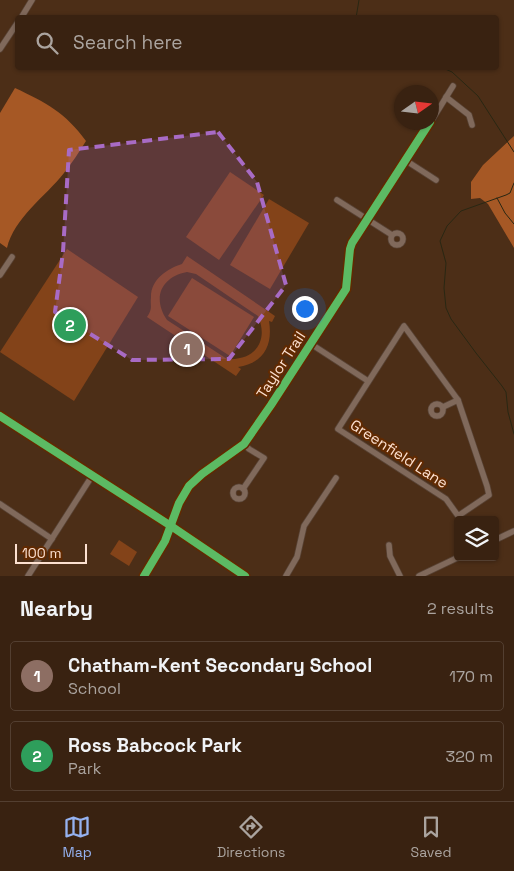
<!DOCTYPE html>
<html lang="en">
<head>
<meta charset="utf-8">
<style>
  :root { --surface:#392211; --page:#442f1f; --text:#f1f3f6; --muted:#aba49f; --line:#533f31; --accent:#95b2f1 }
  body { margin:0; font-family:"Space Grotesk",sans-serif; background:var(--page); color:var(--text) }
  .controls { position:absolute; right:15px; bottom:15px; display:grid; overflow:hidden; border-radius:5px; box-shadow:0 1px 4px #0004 }
  .controls button { width:45px; height:45px; display:grid; place-items:center; padding:0; border:0; border-bottom:1px solid var(--line); background:var(--surface); color:var(--text); font:25px sans-serif }
  .compass { position:absolute; left:394px; top:85px; width:45px; height:45px; border-radius:50%; background:var(--surface); box-shadow:0 1px 4px #0004; rotate:76deg }
  .scale { position:absolute; left:15px; bottom:12px; width:72px; box-sizing:border-box; padding-left:5px; border:2px solid #fce0d0; border-top:0; font-size:14px; line-height:18px; white-space:nowrap; color:#fce0d0; -webkit-text-stroke:4px #622a01; paint-order:stroke }
  .you { position:absolute; left:304px; top:308px; width:18px; height:18px; margin:-12px; border:4px solid #fff; border-radius:50%; background:#1a73e8; box-shadow:0 0 0 8px #1a73e833 }
  .badge { display:grid; place-items:center; width:32px; height:32px; border-radius:50%; background:var(--accent); color:#fff; font-size:16px; font-weight:700 }
  .pin { position:absolute; translate:-50% -50%; border:2px solid #fff; box-shadow:0 1px 5px #0006 }
  .list { margin:0; padding:0; list-style:none }
  h2 { display:flex; justify-content:space-between; align-items:center; height:65px; margin:0; padding:0 20px; font-size:21px }
  h2 small { font-size:16px; font-weight:400; color:var(--muted) }
  .list li { display:grid; grid-template-columns:32px 1fr auto; gap:15px; align-items:center; box-sizing:border-box; height:70px; margin:0 10px 10px; padding:0 10px; border:1px solid var(--line); border-radius:5px }
  .list b { display:block; font-size:19px; white-space:nowrap }
  .list p { margin:0; font-size:16px; white-space:nowrap; color:var(--muted) }
  .list em { font-size:16px; font-style:normal; color:var(--muted) }
  .icon { flex:none; width:28px; height:28px; fill:none; stroke:currentColor; stroke-width:2; stroke-linecap:round; stroke-linejoin:round }
  .map { position:relative; flex:none; width:514px; height:576px; overflow:hidden }
  .search { position:absolute; background:var(--surface); box-shadow:0 1px 4px #0004; left:15px; right:15px; top:15px; height:55px; display:flex; align-items:center; gap:12px; box-sizing:border-box; padding:0 18px; border-radius:5px; color:var(--muted); font-size:19px }
  .sheet { height:225px; background:var(--surface) }
  nav { display:flex; justify-content:space-around; align-items:center; box-sizing:border-box; height:70px; border-top:1px solid var(--line); background:var(--surface); font-size:14px; color:var(--muted) }
  nav a { display:grid; justify-items:center; gap:2px }
  nav .on { color:var(--accent) }
  .map>svg:first-child { display:block }
  .green { fill:#834319; fill-rule:evenodd }
  .forest { fill:#a65825 }
  .lines { fill:none; stroke-linecap:round; stroke-linejoin:round }
  .stream { stroke:#292713; stroke-width:1 }
  .minor-casing { stroke:#584335; stroke-width:7 }
  .secondary-casing { stroke:#584335; stroke-width:9 }
  .minor { stroke:#80695b; stroke-width:5.5 }
  .secondary { stroke:#7c6c5e; stroke-width:8 }
  .cycleway-casing { stroke:#622a01; stroke-width:11 }
  .cycleway { stroke:#5cba63; stroke-width:8 }
  .marked { fill:#a86bc5; fill-opacity:0.2; stroke:#a86bc5; stroke-width:4; stroke-dasharray:10 6; stroke-linejoin:round }
  .labels { text-anchor:middle; stroke-width:4; stroke-linejoin:round; paint-order:stroke }
  .street-label { font-size:15px; fill:#fce0d0; stroke:#622a01 }
</style>
</head>
<body>
<div class="map">
<svg width="514" height="576" viewBox="0 0 514 576">
  <rect width="100%" height="100%" fill="#4c2e17"/>
  <g class="green">
    <polygon points="230,172 264,195 219,260 186,237"/>
    <polygon points="269,199 309,223 270,289 230,265"/>
    <polygon points="67,249 138,297 74,401 0,352"/>
    <path d="M 187,256 L 275,316 L 272,322 L 269,321 C 273,345 264,363 238,367 L 241,369 L 236,376 L 147,317 C 153,308 150,307 151,297 C 151,279 167,269 182,264 ZM 187,272 L 196,274 L 258,316 C 269,341 255,361 227,359 L 167,320 C 152,298 161,277 187,272 Z"/>
    <polygon points="192,278 254,317 230,356 168,316"/>
    <polygon points="119,540 137,552 129,566 110,554"/>
  </g>
  <g class="forest">
    <path d="M 15,88 C 45,102 66,113 86,141 C 79,152 72,163 64,173 C 45,197 14,218 7,248 L 0,243 L 0,113 Z"/>
    <polygon points="514,136 514,248 488,204 480,198 471,199 471,182 483,165"/>
  </g>
  <g class="lines">
    <g class="stream">
      <polyline points="356,18 359,0"/>
      <polyline points="443,68 452,72 478,96 514,152"/>
      <polyline points="514,183 510,193 506,195 461,211 447,226 440,241 446,263 444,288 446,308 451,319 476,353 502,386 506,392 508,412 514,434"/>
      <polyline points="497,198 505,213 514,224"/>
    </g>
    <defs>
      <g id="minor">
        <polyline points="21,18 32,0"/>
        <polyline points="0,49 18,22"/>
        <polyline points="446,97 469,115 472,125"/>
        <polyline points="432,120 453,86"/>
        <polyline points="405,160 436,180"/>
        <polyline points="337,200 392,235"/>
        <circle cx="397" cy="239" r="6"/>
        <polyline points="0,275 12,257"/>
        <polyline points="311,344 368,381"/>
        <circle cx="437" cy="410" r="6"/>
        <polyline points="443,407 458,400"/>
        <circle cx="239" cy="493" r="6"/>
        <polyline points="243,489 264,458 249,449 244,444"/>
        <polyline points="0,504 52,539"/>
        <polyline points="458,516 489,495 487,486 458,400 404,326 338,429 446,499 461,520"/>
        <polyline points="495,540 514,531"/>
        <polyline points="389,545 390,556 400,576"/>
        <polyline points="28,576 92,476"/>
        <polyline points="144,576 165,541 179,503 189,486 202,474 244,444 271,405 346,289 350,249 352,243 430,122"/>
        <polyline points="286,576 297,557 304,526 336,478"/>
        <polyline points="419,576 459,557"/>
      </g>
      <polyline id="secondary" points="0,416 171,526 245,576"/>
    </defs>
    <use href="#minor" class="minor-casing"/>
    <use href="#secondary" class="secondary-casing"/>
    <use href="#minor" class="minor"/>
    <use href="#secondary" class="secondary"/>
    <defs>
      <g id="cycleway">
        <polyline points="0,416 171,526 245,576"/>
        <polyline points="144,576 165,541 179,503 189,486 202,474 244,444 271,405 346,289 350,249 352,243 430,122"/>
      </g>
    </defs>
    <use href="#cycleway" class="cycleway-casing"/>
    <use href="#cycleway" class="cycleway"/>
  </g>
  <path class="marked" d="M 218,132 L 257,182 L 286,285 L 229,359 L 132,360 L 55,312 L 63,252 L 69,150 Z"/>
  <g class="labels">
    <g class="street-label">
      <text transform="translate(281 365) rotate(-57)" y="5">Taylor Trail</text>
      <text transform="translate(399 454) rotate(33)" y="5">Greenfield Lane</text>
    </g>
  </g>
</svg>
<div class="controls">
<button><svg class="icon" aria-label="layers" viewBox="0 0 24 24"><path d="M12 4l9 5-9 5-9-5zM3 14l9 5 9-5"/></svg></button>
</div>
<svg class="compass" viewBox="-18 -18 36 36"><path d="M0-13l5 13h-10z" fill="#e53935"/><path d="M0 13l5-13h-10z" fill="#aba49f"/></svg>
<div class="scale">100 m</div>
<div class="you"></div>
<div class="pin badge" style="left:187px;top:349px;background:#8d6e63">1</div>
<div class="pin badge" style="left:70px;top:325px;background:#2e9e5b">2</div>
<div class="search"><svg class="icon" aria-label="search" viewBox="0 0 24 24"><circle cx="10" cy="10" r="6"/><path d="M15 15l6 6"/></svg>Search here</div>
</div>
<section class="sheet">
<h2>Nearby<small>2 results</small></h2>
<ul class="list">
<li><span class="badge" style="background:#8d6e63">1</span><div><b>Chatham-Kent Secondary School</b><p>School</p></div><em>170 m</em></li>
<li><span class="badge" style="background:#2e9e5b">2</span><div><b>Ross Babcock Park</b><p>Park</p></div><em>320 m</em></li>
</ul>
</section>
<nav>
<a class="on"><svg class="icon" aria-label="map" viewBox="0 0 24 24"><path d="M3 6l6-2 6 2 6-2v14l-6 2-6-2-6 2zM9 4v14M15 6v14"/></svg>Map</a>
<a><svg class="icon" aria-label="directions" viewBox="0 0 24 24"><path d="M12 3l9 9-9 9-9-9zM9 14v-3h6M13 9l2 2-2 2"/></svg>Directions</a>
<a><svg class="icon" aria-label="saved" viewBox="0 0 24 24"><path d="M7 4h10v16l-5-4-5 4z"/></svg>Saved</a>
</nav>
</body>
</html>
